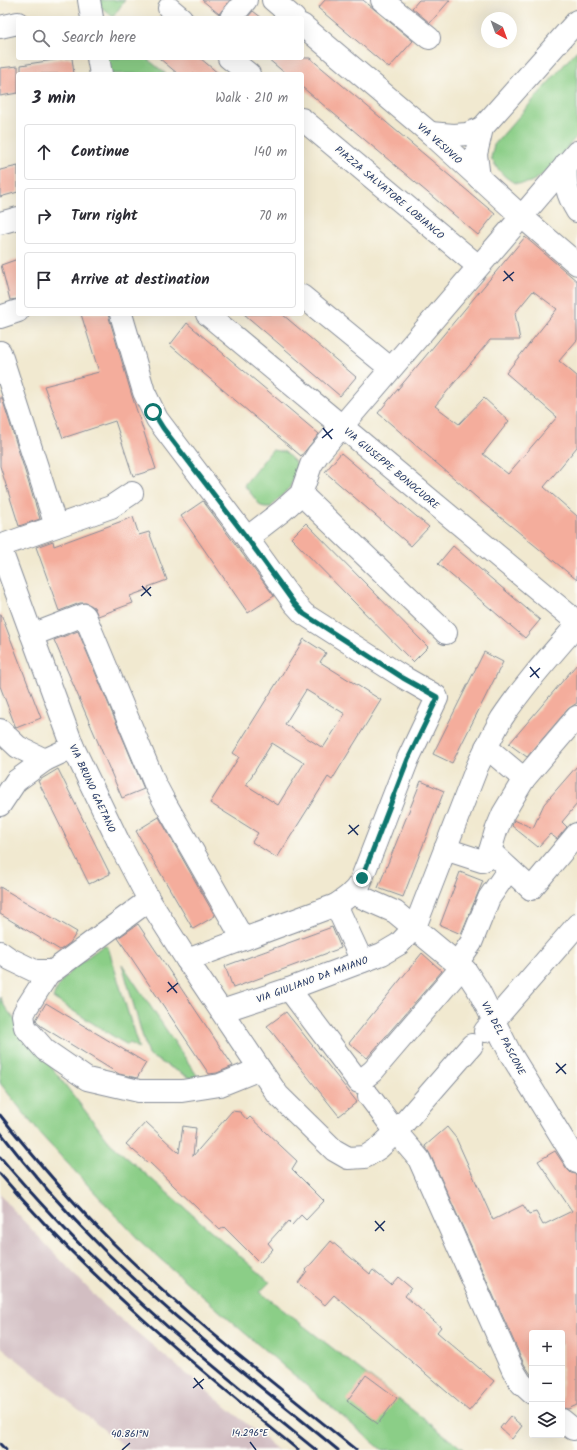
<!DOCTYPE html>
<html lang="en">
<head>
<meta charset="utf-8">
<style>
  :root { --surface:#fff; --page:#f7f7f7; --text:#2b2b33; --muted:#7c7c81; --line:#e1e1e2 }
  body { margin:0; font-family:Kalam,sans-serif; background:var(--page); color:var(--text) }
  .controls { position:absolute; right:12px; bottom:12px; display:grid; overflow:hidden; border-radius:4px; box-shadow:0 4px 16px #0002 }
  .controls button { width:36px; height:36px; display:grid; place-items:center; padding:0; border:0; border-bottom:1px solid var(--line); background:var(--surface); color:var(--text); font:20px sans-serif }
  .compass { position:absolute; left:481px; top:12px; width:36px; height:36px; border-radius:50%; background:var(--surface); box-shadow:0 4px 16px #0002; rotate:139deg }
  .stop { position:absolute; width:12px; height:12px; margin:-9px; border:3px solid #0f766e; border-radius:50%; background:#fff }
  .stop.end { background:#0f766e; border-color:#fff; box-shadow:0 1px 4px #0008 }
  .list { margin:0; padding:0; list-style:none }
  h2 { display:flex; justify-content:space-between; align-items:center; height:52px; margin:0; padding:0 16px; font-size:17px }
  h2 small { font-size:13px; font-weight:400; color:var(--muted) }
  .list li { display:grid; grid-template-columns:26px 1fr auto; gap:12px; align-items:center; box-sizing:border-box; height:56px; margin:0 8px 8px; padding:0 8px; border:1px solid var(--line); border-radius:4px }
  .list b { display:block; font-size:15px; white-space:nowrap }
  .list em { font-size:13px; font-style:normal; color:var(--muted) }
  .icon { flex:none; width:22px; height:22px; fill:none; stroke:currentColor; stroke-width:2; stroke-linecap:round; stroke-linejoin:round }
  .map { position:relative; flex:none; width:577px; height:1450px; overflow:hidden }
  .search { position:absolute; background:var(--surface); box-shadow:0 4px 16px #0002; left:16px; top:16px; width:288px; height:44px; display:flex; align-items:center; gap:10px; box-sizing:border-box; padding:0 14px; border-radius:4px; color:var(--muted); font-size:15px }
  .panel { position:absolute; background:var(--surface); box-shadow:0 4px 16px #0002; left:16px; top:72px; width:288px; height:244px; border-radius:4px }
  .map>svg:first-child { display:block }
  .industrial { fill:#d2bec2 }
  .green { fill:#8bce87; stroke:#537e72 }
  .building { fill:#f4ad9c; fill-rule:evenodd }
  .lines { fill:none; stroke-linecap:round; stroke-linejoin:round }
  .minor-casing { stroke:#868c97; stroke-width:24 }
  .minor { stroke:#fff; stroke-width:22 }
  .rail { stroke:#1b2f5e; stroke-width:3 }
  .route { stroke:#0f766e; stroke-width:5 }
  .ticks { fill:none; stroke:#1b2f5e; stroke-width:1.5 }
  .labels { text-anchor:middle; stroke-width:3; stroke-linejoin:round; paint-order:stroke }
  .street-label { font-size:10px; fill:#1b2f5e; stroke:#fdfcf7 }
  .ticks-label { font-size:10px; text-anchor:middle; fill:#1b2f5e; stroke:#fdfcf7; stroke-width:3; stroke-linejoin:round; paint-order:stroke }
</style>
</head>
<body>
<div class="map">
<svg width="577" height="1450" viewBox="0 0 577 1450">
  <rect width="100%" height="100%" fill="#fdfcf7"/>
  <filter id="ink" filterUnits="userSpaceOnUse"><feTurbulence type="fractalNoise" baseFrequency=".025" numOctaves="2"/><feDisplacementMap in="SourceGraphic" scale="8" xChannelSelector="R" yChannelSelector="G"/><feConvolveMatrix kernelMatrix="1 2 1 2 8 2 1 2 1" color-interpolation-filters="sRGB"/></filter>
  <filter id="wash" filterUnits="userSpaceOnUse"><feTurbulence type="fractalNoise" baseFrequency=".012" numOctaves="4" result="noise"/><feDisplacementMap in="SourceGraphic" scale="16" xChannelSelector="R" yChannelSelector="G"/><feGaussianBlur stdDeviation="0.9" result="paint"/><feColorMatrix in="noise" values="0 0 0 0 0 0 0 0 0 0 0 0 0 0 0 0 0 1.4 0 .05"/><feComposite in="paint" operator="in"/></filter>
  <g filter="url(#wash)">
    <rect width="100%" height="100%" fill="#f1e9d0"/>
    <polygon class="industrial" points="0,1194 15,1212 105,1306 278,1450 129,1450 0,1346"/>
    <g class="green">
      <polygon points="95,0 125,0 113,17 95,2"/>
      <path d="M 577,50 L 577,136 C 551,165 523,214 491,158 L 494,145 Z"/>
      <polygon points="103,58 146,58 166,74 105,74"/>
      <polygon points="272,450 285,452 298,465 290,487 271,507 265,507 261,506 244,485"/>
      <path d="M 104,945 L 108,947 L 139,1049 L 130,1043 L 128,1045 L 119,1040 L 53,998 C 62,973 84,960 104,945 Z"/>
      <polygon points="122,964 200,1080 192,1079 148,1055"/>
      <polygon points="0,997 5,1007 110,1143 270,1282 260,1292 464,1450 382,1450 240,1329 141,1242 42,1136 0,1083"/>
    </g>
    <g id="blocks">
      <g class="building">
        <polygon points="202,0 230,0 219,14"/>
        <polygon points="325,0 363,0 413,41 389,68 318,8"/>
        <polygon points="419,0 450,0 430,23 412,8"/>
        <polygon points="253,11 262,18 247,18"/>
        <polygon points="67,58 72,58 74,74 21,74 21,65"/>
        <polygon points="159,58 200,58 219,74 178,74"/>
        <polygon points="267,58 310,58 495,214 478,235 302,87 302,74 286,74"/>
        <polygon points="18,66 18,93 0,96 0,68"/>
        <polygon points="18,166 18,192 0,197 0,170"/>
        <path d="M 525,237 L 577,281 L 577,340 L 559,361 L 577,376 L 577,447 L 544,487 L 577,516 L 577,580 L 483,503 L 378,413 ZM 533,291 L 557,309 L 506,373 L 557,417 L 508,474 L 483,454 L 509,421 L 484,398 L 459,424 L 435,406 L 490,340 L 520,340 L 515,313 Z"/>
        <polygon points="18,259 18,299 10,300 1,265"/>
        <polygon points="81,314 108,314 132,396 156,469 133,476 115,421 63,438 44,386 99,372"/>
        <polygon points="244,314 282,314 356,377 340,396"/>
        <polygon points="187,323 319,434 301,456 170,345"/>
        <polygon points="0,398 2,398 40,519 19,526 0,466"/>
        <polygon points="341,453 429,527 411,546 325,472"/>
        <polygon points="203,501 274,596 248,613 181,516"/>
        <polygon points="133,517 139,535 149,532 167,580 148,587 149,589 130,596 133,603 98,616 94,607 86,603 80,603 59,611 36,547 53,541 54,546"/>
        <polygon points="306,523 428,647 413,662 291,538"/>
        <polygon points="453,546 540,620 525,638 438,564"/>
        <polygon points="0,614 1,614 41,718 16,728 0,686"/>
        <polygon points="78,631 144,789 122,798 54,640"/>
        <path d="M 304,639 L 326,653 L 320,662 L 381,700 L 332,780 L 328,777 L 277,858 L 252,842 L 258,833 L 210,803 L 239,757 L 233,753 ZM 306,690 L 345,714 L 323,748 L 285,724 ZM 272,743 L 304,763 L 278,805 L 246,785 Z"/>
        <polygon points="484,652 503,662 452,763 433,754"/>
        <polygon points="577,664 577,703 568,709 527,757 509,744"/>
        <polygon points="577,766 577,804 562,822 567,827 557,839 550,834 538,847 512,826 514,820 533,828 544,804"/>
        <polygon points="58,769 110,874 89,884 38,781"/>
        <polygon points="421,781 444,791 403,897 378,888"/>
        <polygon points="159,817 215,916 193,929 136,831"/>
        <polygon points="460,872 483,881 461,934 440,925"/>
        <polygon points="0,887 77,932 70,943 60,950 0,914"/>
        <polygon points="138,924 233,1066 217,1073 209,1074 118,938"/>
        <polygon points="332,927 341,948 233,988 225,966"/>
        <polygon points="422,953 442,971 367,1058 349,1043"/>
        <polygon points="46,1003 146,1063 137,1078 119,1074 41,1026 36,1020"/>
        <polygon points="286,1012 357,1102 339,1116 267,1026"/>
        <polygon points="232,1111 240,1112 247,1120 250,1117 297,1161 292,1169 324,1201 306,1220 301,1215 292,1225 288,1221 268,1243 273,1249 260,1263 224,1227 220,1230 149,1162 148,1163 126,1144 146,1122 179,1153 183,1126 196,1128 193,1156"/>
        <polygon points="447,1127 456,1138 493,1220 523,1205 529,1214 536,1212 543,1225 572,1211 538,1161 555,1151 567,1169 571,1173 576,1174 577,1176 577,1405 568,1409 562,1408 562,1333 532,1333 532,1376 524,1364 430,1154 425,1146"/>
        <polygon points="331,1241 370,1274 373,1270 391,1285 398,1277 411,1288 405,1296 441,1327 437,1332 494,1381 469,1411 334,1295 325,1305 298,1283 307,1271 306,1270"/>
        <polygon points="366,1375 397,1398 378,1424 347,1401"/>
        <polygon points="510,1416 522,1426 512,1439 500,1428"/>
      </g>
    </g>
  </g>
  <g filter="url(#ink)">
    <use href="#blocks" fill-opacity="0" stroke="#868c97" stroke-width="1"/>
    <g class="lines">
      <defs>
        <g id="minor">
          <polyline points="89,0 92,18"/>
          <polyline points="273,0 294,18"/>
          <polyline points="382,0 429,38"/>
          <polyline points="169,8 181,18"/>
          <polyline points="231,18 246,0"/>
          <polyline points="302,25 430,133 521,216 577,264"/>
          <polyline points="0,27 18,23"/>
          <polyline points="98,58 101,74"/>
          <polyline points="229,58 249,74"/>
          <polyline points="302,119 478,266"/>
          <polyline points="430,133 454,135 467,134 482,128"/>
          <path d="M 566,164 C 565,184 566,193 577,211"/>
          <polyline points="479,178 476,154 482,128 577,21"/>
          <polyline points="0,223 18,218"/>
          <polyline points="302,296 390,368"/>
          <path d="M 121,314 L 144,392 L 157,419 L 247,538 L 294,603 L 304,614 L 403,677 L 436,696 L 437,698 L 408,759 L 360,883 C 354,893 345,899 336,905 L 187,960"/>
          <polyline points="207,314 577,622"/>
          <polyline points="0,317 18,311"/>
          <polyline points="0,352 56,526"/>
          <polyline points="301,494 446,633"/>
          <polyline points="247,538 282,511 301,494 311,465 318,454 577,152"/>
          <polyline points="0,546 111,507 132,493"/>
          <polyline points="0,548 73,747 120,845 149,900 187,960 260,1069 278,1095 334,1150 348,1158 365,1157 379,1148 396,1132 472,1045"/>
          <polyline points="32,635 84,615 85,616 155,784 164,801 243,939"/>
          <polyline points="0,730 18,747 45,760 73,747"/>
          <polyline points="486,747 524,779"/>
          <polyline points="0,805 16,781 45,760"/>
          <polyline points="445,849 482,861 486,859 490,851 496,831 503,814 524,779 577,717"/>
          <polyline points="490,851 531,889 577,834"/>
          <polyline points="352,893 395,912 466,971 479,991 510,1053 577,1162"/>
          <polyline points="336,905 362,961"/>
          <polyline points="0,952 10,959 35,971 53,971 149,900"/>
          <polyline points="457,963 471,943 489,898 509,869"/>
          <polyline points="50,971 27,1007 23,1015 25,1027 45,1050 87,1079 139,1091 182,1091 220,1085 260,1069"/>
          <polyline points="289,989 359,1082 373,1071 462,967"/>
          <path d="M 222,1011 L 289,989 L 382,954 L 399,944 L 415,927 L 477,767 C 485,750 493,733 502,718 C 524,685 551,655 577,625"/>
          <polyline points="485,1031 577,925"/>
          <polyline points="369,1096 396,1132 419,1159 513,1370 521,1383 532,1393"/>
          <polyline points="562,1420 573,1429"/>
        </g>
      </defs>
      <use href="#minor" class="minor-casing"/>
      <use href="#minor" class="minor"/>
      <g class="rail">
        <path d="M 0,1115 C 35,1159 72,1202 112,1242 C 187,1317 274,1383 356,1450"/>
        <path d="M 0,1132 C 32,1174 67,1213 104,1250 C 177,1322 259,1385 338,1450"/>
        <path d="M 0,1157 C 30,1192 61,1227 95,1259 C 164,1328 241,1389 316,1450"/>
        <path d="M 0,1174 C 88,1278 193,1364 298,1450"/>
        <polyline points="0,1444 6,1450"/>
      </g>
    </g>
  </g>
  <g class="lines" filter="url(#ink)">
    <polyline class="route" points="153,412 163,428 247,538 294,603 304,614 403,678 437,697 437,699 408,759 362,878"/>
  </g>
  <path class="ticks" d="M 504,271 L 513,281M 503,281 L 514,272M 323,428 L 332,439M 322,438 L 333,429M 142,586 L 151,596M 141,596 L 151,587M 530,667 L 539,678M 530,677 L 540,668M 349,825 L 358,835M 348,834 L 359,825M 168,982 L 177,993M 167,992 L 178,983M 556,1063 L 566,1074M 556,1073 L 566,1064M 375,1221 L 384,1231M 375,1231 L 385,1221M 194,1378 L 203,1389M 193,1388 L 204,1379M 250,1442 L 256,1450M 122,1450 L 130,1443"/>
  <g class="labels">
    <g class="street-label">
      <text transform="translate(440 143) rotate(42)" y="4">VIA VESUVIO</text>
      <text transform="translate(390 192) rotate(40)" y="4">PIAZZA SALVATORE LOBIANCO</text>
      <text transform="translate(392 468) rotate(40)" y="4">VIA GIUSEPPE BONOCUORE</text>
      <text transform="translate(93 788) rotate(65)" y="4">VIA BRUNO GAETANO</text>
      <text transform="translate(312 979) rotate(-20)" y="4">VIA GIULIANO DA MAIANO</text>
      <text transform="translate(504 1038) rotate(62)" y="4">VIA DEL PASCONE</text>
    </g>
  </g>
  <g class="ticks-label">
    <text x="250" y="1436">14.296°E</text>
    <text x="130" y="1437">40.861°N</text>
  </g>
</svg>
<div class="controls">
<button>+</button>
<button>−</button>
<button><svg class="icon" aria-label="layers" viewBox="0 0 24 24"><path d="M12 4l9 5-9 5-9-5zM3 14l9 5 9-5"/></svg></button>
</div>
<svg class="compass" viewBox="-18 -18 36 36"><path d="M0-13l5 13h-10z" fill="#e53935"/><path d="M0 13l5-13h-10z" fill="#7c7c81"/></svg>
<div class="stop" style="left:153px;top:412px"></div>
<div class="stop end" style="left:362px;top:878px"></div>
<div class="search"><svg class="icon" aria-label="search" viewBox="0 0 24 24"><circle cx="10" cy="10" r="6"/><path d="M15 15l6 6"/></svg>Search here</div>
<section class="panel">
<h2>3 min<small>Walk · 210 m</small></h2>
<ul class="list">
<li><svg class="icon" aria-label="ahead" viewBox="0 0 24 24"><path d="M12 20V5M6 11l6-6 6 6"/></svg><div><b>Continue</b></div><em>140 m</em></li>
<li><svg class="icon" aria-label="right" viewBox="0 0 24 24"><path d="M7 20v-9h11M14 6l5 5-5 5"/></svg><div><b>Turn right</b></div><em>70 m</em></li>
<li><svg class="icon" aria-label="arrive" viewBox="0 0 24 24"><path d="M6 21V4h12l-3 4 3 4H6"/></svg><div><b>Arrive at destination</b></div></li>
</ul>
</section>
</div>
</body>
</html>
